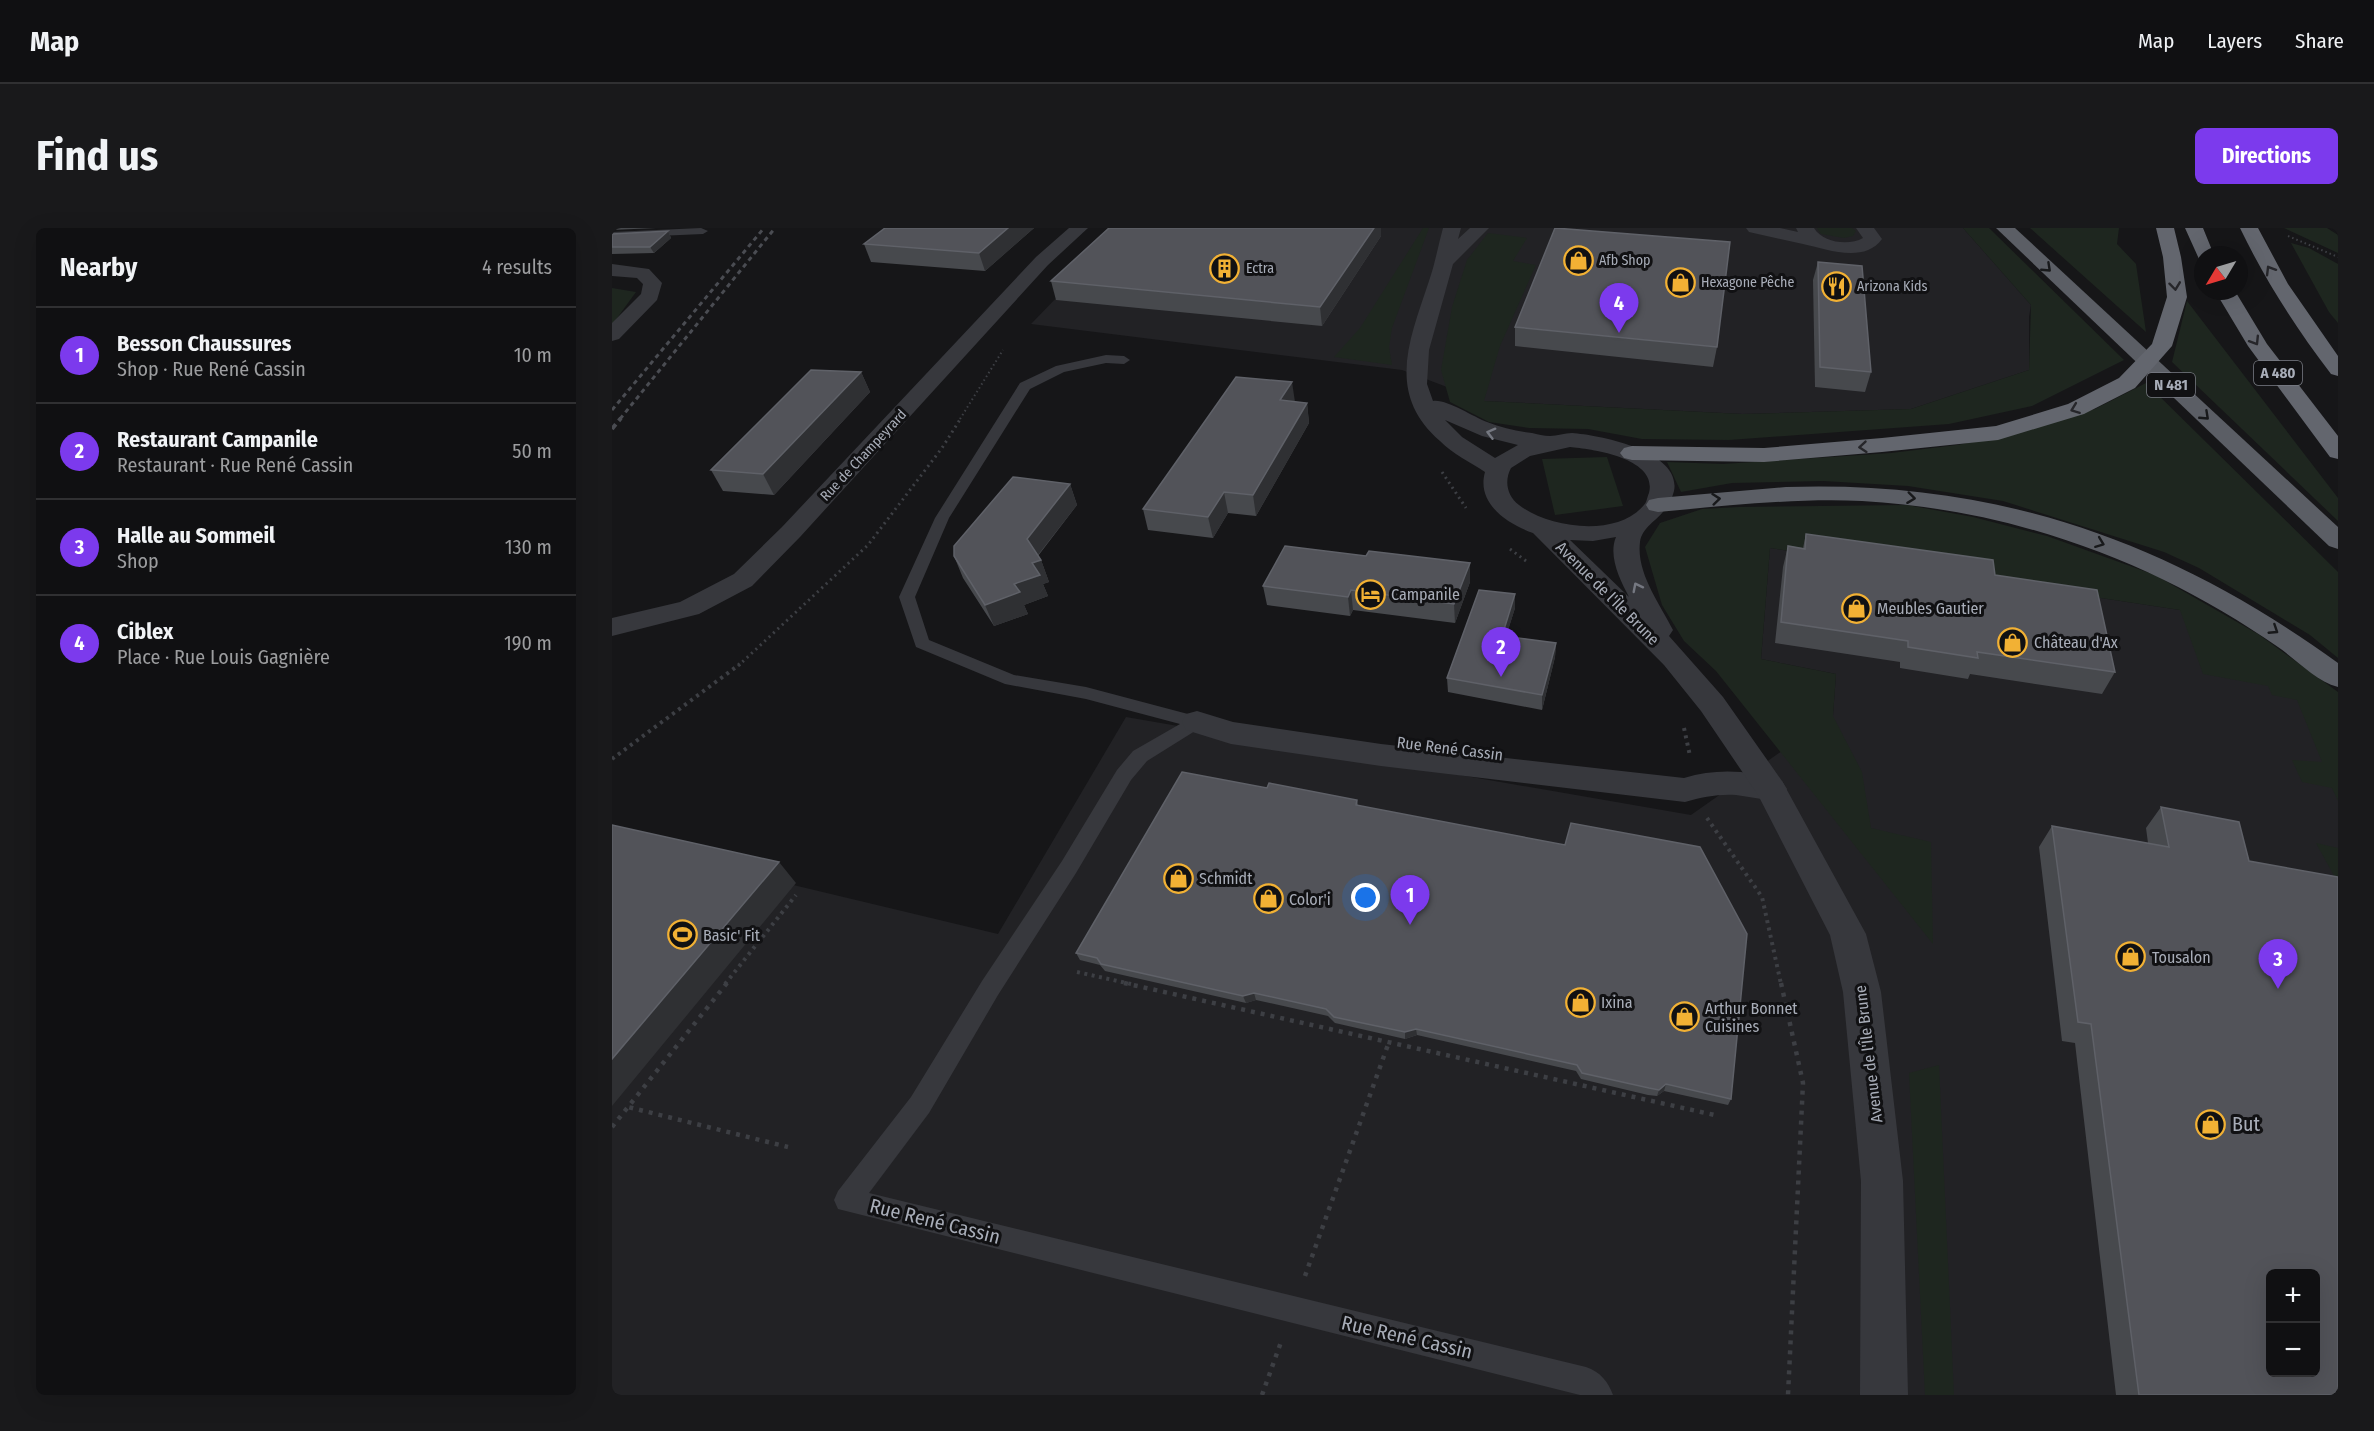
<!DOCTYPE html>
<html lang="en">
<head>
<meta charset="utf-8">
<style>
  :root { --surface:#101012; --page:#19191b; --text:#f1f3f6; --muted:#9c9d9f; --line:#303032; --accent:#7c3aed }
  body { margin:0; font-family:"Fira Sans Condensed",sans-serif; background:var(--page); color:var(--text) }
  .controls { position:absolute; right:18px; bottom:18px; display:grid; overflow:hidden; border-radius:9px; box-shadow:0 6px 24px #0002 }
  .controls button { width:54px; height:54px; display:grid; place-items:center; padding:0; border:0; border-bottom:2px solid var(--line); background:var(--surface); color:var(--text); font:30px sans-serif }
  .compass { position:absolute; left:1582px; top:18px; width:54px; height:54px; border-radius:50%; background:var(--surface); box-shadow:0 6px 24px #0002; rotate:232deg }
  .you { position:absolute; left:754px; top:670px; width:21px; height:21px; margin:-15px; border:4px solid #fff; border-radius:50%; background:#1a73e8; box-shadow:0 0 0 9px #1a73e833 }
  .badge { display:grid; place-items:center; width:39px; height:39px; border-radius:50%; background:var(--accent); color:#fff; font-size:20px; font-weight:700 }
  .pin { position:absolute; translate:-50% -50px; filter:drop-shadow(0 2px 3px #0008) }
  .pin::after { content:''; position:absolute; top:32px; width:21px; height:18px; background:inherit; clip-path:polygon(0 0,100% 0,50% 100%) }
  .list { margin:0; padding:0; list-style:none }
  h2 { display:flex; justify-content:space-between; align-items:center; height:78px; margin:0; padding:0 24px; font-size:26px }
  h2 small { font-size:20px; font-weight:400; color:var(--muted) }
  .list li { display:grid; grid-template-columns:39px 1fr auto; gap:18px; align-items:center; box-sizing:border-box; height:96px; padding:0 24px; border-top:2px solid var(--line) }
  .list b { display:block; font-size:22px; white-space:nowrap }
  .list p { margin:0; font-size:20px; white-space:nowrap; color:var(--muted) }
  .list em { font-size:20px; font-style:normal; color:var(--muted) }
  .map { position:relative; flex:none; width:1726px; height:1167px; overflow:hidden; border-radius:9px }
  header { display:flex; align-items:center; gap:36px; box-sizing:border-box; height:84px; padding:0 30px; background:var(--surface); border-bottom:2px solid var(--line) }
  header strong { font-size:28px }
  nav { display:flex; gap:33px; margin-inline-start:auto; font-size:21px }
  .intro { display:flex; align-items:center; justify-content:space-between; box-sizing:border-box; height:144px; padding:0 36px }
  h1 { margin:0; font-size:42px }
  .button { padding:15px 27px; border-radius:9px; background:var(--accent); color:#fff; font-size:21px; font-weight:700 }
  main { display:flex; gap:36px; padding:0 36px }
  aside { flex:1; background:var(--surface); border-radius:9px; box-shadow:0 6px 24px #0002 }
  .map>svg:first-child { display:block }
  .built { fill:#222225; fill-rule:evenodd }
  .green { fill:#1e261f }
  .lines { fill:none; stroke-linecap:round; stroke-linejoin:round }
  .path-far3 { stroke:#3d3f44; stroke-width:2; stroke-dasharray:1.5 3; stroke-linecap:butt }
  .path-far2 { stroke:#3d3f44; stroke-width:3; stroke-dasharray:2 4; stroke-linecap:butt }
  .path-far1 { stroke:#3d3f44; stroke-width:4; stroke-dasharray:3 4.5; stroke-linecap:butt }
  .path { stroke:#3d3f44; stroke-width:4.5; stroke-dasharray:4 6; stroke-linecap:butt }
  .service { fill:#37383d; fill-rule:evenodd }
  .minor { fill:#37383d; fill-rule:evenodd }
  .tertiary { fill:#37383d; fill-rule:evenodd }
  .trunk { fill:#5b5e65; fill-rule:evenodd }
  .motorway { fill:#63666e; fill-rule:evenodd }
  .rail-far1 { stroke:#4a4c52; stroke-width:3; stroke-dasharray:4.5 4; stroke-linecap:butt }
  .rail { stroke:#4a4c52; stroke-width:4; stroke-dasharray:6 4.5; stroke-linecap:butt }
  .wall { fill:#47494d }
  .shaded-wall { fill:#2f3033 }
  .building { fill:#525359; stroke:#5f6168; stroke-width:1.5; fill-rule:evenodd }
  .oneway { stroke:#18191b }
  .oneway2 { stroke:#26262a }
  .oneway3 { stroke:#757881 }
  .labels { text-anchor:middle; stroke-width:6; stroke-linejoin:round; paint-order:stroke }
  .far-poi-label { font-size:14px; fill:#a8adb8; stroke:#111113; text-anchor:start }
  .far-street-label { font-size:14px; fill:#a8adb8; stroke:#111113 }
  .shield { fill:#111113; stroke:#7b7e86; stroke-width:1.5 }
  .shield-label { font-size:15px; font-weight:bold; fill:#a8adb8 }
  .street-label { font-size:16px; fill:#a8adb8; stroke:#111113 }
  .poi-label { font-size:16px; fill:#a8adb8; stroke:#111113; text-anchor:start }
  .near-poi-label { font-size:20px; fill:#a8adb8; stroke:#111113; text-anchor:start }
  .near-street-label { font-size:20px; fill:#a8adb8; stroke:#111113 }
</style>
</head>
<body>
<header>
<strong>Map</strong>
<nav><a>Map</a><a>Layers</a><a>Share</a></nav>
</header>
<div class="intro"><h1>Find us</h1><a class="button">Directions</a></div>
<main>
<aside>
<h2>Nearby<small>4 results</small></h2>
<ul class="list">
<li><span class="badge">1</span><div><b>Besson Chaussures</b><p>Shop · Rue René Cassin</p></div><em>10 m</em></li>
<li><span class="badge">2</span><div><b>Restaurant Campanile</b><p>Restaurant · Rue René Cassin</p></div><em>50 m</em></li>
<li><span class="badge">3</span><div><b>Halle au Sommeil</b><p>Shop</p></div><em>130 m</em></li>
<li><span class="badge">4</span><div><b>Ciblex</b><p>Place · Rue Louis Gagnière</p></div><em>190 m</em></li>
</ul>
</aside>
<div class="map">
<svg width="1726" height="1167" viewBox="0 0 1726 1167">
  <rect width="100%" height="100%" fill="#161618"/>
  <g class="built">
    <polygon points="512,0 1351,0 1419,77 1417,89 1417,142 1299,181 1131,186 872,173 790,142 419,96"/>
    <path d="M 1158,320 L 1568,382 L 1726,496 L 1726,1167 L 0,1167 L 0,625 L 15,617 L 386,706 L 514,489 L 1079,587 L 1221,487 L 1224,446 L 1149,431 ZM 1658,1046 L 1704,1046 L 1704,1144 L 1658,1144 Z"/>
  </g>
  <g class="green">
    <polygon points="811,0 817,0 780,100 777,119 780,137 722,129 748,100"/>
    <polygon points="1205,0 1240,0 1244,3 1241,8 1232,10 1209,6"/>
    <polygon points="1351,0 1377,0 1512,132 1420,178 1337,196 1117,212 1030,211 976,201 917,200 877,194 838,174 829,142 840,79 855,32 876,5 915,10 901,33 924,37 888,118 872,173 1130,186 1299,181 1417,142 1419,77"/>
    <polygon points="1418,0 1507,0 1505,16 1524,36 1534,104"/>
    <polygon points="1672,0 1715,0 1726,7 1726,25"/>
    <polygon points="1679,15 1697,20 1726,36 1726,95 1717,84"/>
    <polygon points="0,60 24,64 0,97"/>
    <polygon points="1575,73 1726,270 1726,293 1560,134"/>
    <polygon points="1534,155 1726,344 1726,430 1698,407 1587,340 1552,324 1391,273 1296,258 1211,253 1120,255 1069,264 1055,234 1111,236 1279,225 1345,217 1399,207 1483,181"/>
    <polygon points="995,229 1011,278 943,287 930,231"/>
    <polygon points="1295,277 1361,289 1435,308 1543,347 1646,406 1726,464 1726,573 1720,560 1690,554 1680,532 1710,534 1685,472 1660,467 1656,458 1591,446 1568,382 1158,320 1149,431 1224,446 1221,488 1250,544 1259,600 1319,614 1321,716 1104,443 1072,413 1050,377 1033,319 1048,295 1090,281 1127,279"/>
    <polygon points="1704,615 1726,620 1726,655"/>
    <polygon points="1327,837 1342,1167 1313,1167 1297,845"/>
  </g>
  <g class="lines">
    <g class="path-far3">
      <polyline points="1676,8 1726,29"/>
      <polyline points="348,191 391,122"/>
    </g>
    <g class="path-far2">
      <polyline points="830,244 854,280"/>
      <polyline points="898,321 914,333"/>
      <polyline points="126,438 256,317 330,220 349,190"/>
    </g>
    <g class="path-far1">
      <polyline points="1072,500 1078,528"/>
      <polyline points="0,531 128,436"/>
      <polyline points="1095,590 1150,669 1169,756"/>
      <polyline points="465,744 519,756"/>
      <polyline points="113,756 184,667"/>
    </g>
    <g class="path">
      <polyline points="115,755 16,879 176,919"/>
      <polyline points="512,755 1107,888"/>
      <polyline points="1169,755 1191,855 1176,1167"/>
      <polyline points="0,899 16,879"/>
      <polyline points="693,1048 777,814"/>
      <polyline points="650,1167 669,1114"/>
    </g>
    <g class="service">
      <polygon points="89,0 96,3 91,6 0,10 0,4"/>
      <path d="M 494,127 L 512,128 L 518,132 L 512,136 L 494,135 L 452,144 L 418,161 L 337,290 L 303,369 L 317,412 L 402,447 L 474,459 L 591,490 L 594,494 L 591,498 L 535,533 L 519,552 L 464,645 L 386,767 L 317,885 L 257,965 L 974,1139 C 988,1144 996,1153 1001,1167 L 968,1167 L 226,981 L 222,972 L 226,963 L 299,869 L 370,753 L 450,633 L 505,542 L 521,523 L 568,496 L 474,471 L 393,456 L 304,419 L 287,369 L 323,290 L 408,155 L 444,138 Z"/>
    </g>
    <g class="minor">
      <polygon points="457,0 476,0 436,37 188,309 140,358 87,386 0,408 0,390 68,374 122,346 170,299 424,29"/>
      <path d="M 1134,0 L 1168,0 L 1186,4 L 1184,0 L 1202,0 C 1211,15 1237,18 1251,10 L 1244,0 L 1262,0 L 1270,11 C 1252,36 1214,21 1191,16 C 1173,12 1155,8 1137,4 Z"/>
      <polygon points="0,36 37,41 50,55 45,72 7,111 0,113 0,95 29,66 31,56 25,50 0,48"/>
      <path d="M 585,483 L 621,494 L 769,516 L 1072,550 C 1105,540 1138,542 1170,553 L 1175,561 L 1170,569 C 1155,574 1140,569 1124,567 C 1106,566 1090,569 1073,574 L 769,538 L 619,516 L 574,502 L 570,494 L 574,486 Z"/>
    </g>
    <path class="tertiary" d="M 831,0 L 849,0 L 846,11 L 858,0 L 877,0 L 841,36 L 817,122 L 815,156 L 821,173 C 835,171 861,189 875,194 C 890,200 904,203 920,205 C 925,206 932,208 938,208 C 945,208 953,205 960,205 C 987,207 1070,223 1062,263 C 1055,291 1031,294 1028,314 C 1024,345 1048,376 1061,402 L 1057,408 L 1111,469 L 1170,553 L 1254,706 L 1269,764 L 1291,953 L 1296,1167 L 1248,1167 L 1249,953 L 1231,764 L 1218,707 L 1146,567 L 1089,483 L 1052,437 L 921,305 C 896,296 864,276 873,244 C 858,234 841,226 828,213 C 773,165 798,111 817,53 C 823,36 826,18 831,0 ZM 833,192 L 870,208 L 906,217 L 883,230 L 850,209 ZM 958,219 C 980,221 1046,230 1037,265 C 1035,269 1035,274 1032,277 C 1005,310 936,300 907,277 C 895,268 892,253 899,240 L 918,228 ZM 1004,309 C 996,328 1008,352 1017,369 L 958,312 L 981,313 Z"/>
    <g class="trunk">
      <polygon points="1384,0 1403,0 1726,299 1726,321 1717,318"/>
      <path d="M 1174,259 C 1384,252 1556,312 1726,435 L 1726,459 C 1704,453 1685,432 1666,419 C 1630,394 1591,371 1552,352 C 1457,306 1356,279 1250,273 C 1182,270 1114,278 1046,284 L 1037,282 L 1034,277 L 1037,272 L 1046,270 Z"/>
    </g>
    <g class="motorway">
      <polygon points="1544,0 1562,0 1569,29 1575,69 1560,118 1523,160 1472,186 1386,212 1270,224 1152,234 1020,232 1012,230 1008,225 1012,220 1020,218 1152,220 1270,210 1384,198 1456,176 1507,150 1540,116 1555,69 1551,29"/>
      <polygon points="1573,0 1591,0 1602,27 1591,27 1591,32 1587,31"/>
      <path d="M 1628,0 L 1646,0 L 1676,56 L 1726,128 L 1726,148 L 1719,146 C 1684,100 1653,52 1628,0 Z"/>
      <polygon points="1603,63 1623,63 1655,116 1726,208 1726,231 1718,229 1636,118"/>
    </g>
    <g class="rail-far1">
      <polyline points="0,182 152,0"/>
      <polyline points="8,191 163,0"/>
    </g>
    <polyline class="rail" points="0,201 9,190"/>
  </g>
  <g class="wall">
    <polygon points="0,0 44,0 0,2"/>
    <polygon points="273,0 422,0 373,43 259,34 252,16"/>
    <polygon points="762,0 769,0 769,8 710,98 444,72 439,53"/>
    <polygon points="56,3 59,10 42,25 0,26 0,6"/>
    <polygon points="1206,34 1259,144 1253,164 1203,159 1201,52"/>
    <polygon points="903,99 1105,119 1101,139 903,118"/>
    <polygon points="249,144 258,164 162,267 111,263 99,242"/>
    <polygon points="683,174 695,175 697,195 644,288 616,285 601,310 536,302 531,281"/>
    <polygon points="458,256 465,277 426,328 429,332 437,354 431,356 436,368 412,377 416,386 382,398 351,350 342,328"/>
    <polygon points="1194,306 1383,347 1503,444 1490,466 1358,446 1356,451 1288,440 1288,434 1163,415 1171,339 1176,318 1191,320"/>
    <polygon points="754,328 858,335 858,354 843,395 741,382 738,388 655,377 651,358"/>
    <polygon points="903,366 903,380 894,408 944,415 943,429 930,482 836,464 835,450"/>
    <polygon points="655,560 745,572 746,577 1119,871 1116,877 1052,863 1045,868 1036,867 969,851 964,843 805,807 793,811 723,795 716,788 644,772 634,775 493,743 488,737 468,732 464,725"/>
    <polygon points="1549,579 1726,1167 1504,1167 1463,815 1450,813 1427,619 1440,598 1536,615 1534,600"/>
  </g>
  <g class="shaded-wall">
    <polygon points="396,0 422,0 373,43 367,25"/>
    <polygon points="762,0 769,0 769,8 710,98 708,79"/>
    <polygon points="56,3 59,10 42,25 38,19"/>
    <polygon points="249,144 258,164 162,267 151,246"/>
    <polygon points="680,154 683,174 668,172"/>
    <polygon points="695,175 697,195 644,288 641,267"/>
    <polygon points="458,256 465,277 422,332 415,311"/>
    <polygon points="612,264 616,285 601,310 596,289"/>
    <polygon points="429,332 437,354 431,356 436,368 412,377 416,386 382,398 373,377 402,356 420,335"/>
    <polygon points="858,335 858,354 843,395 842,376"/>
    <polygon points="739,362 741,382 738,388 736,369"/>
    <polygon points="903,366 903,380 890,422 890,408"/>
    <polygon points="944,415 943,429 930,482 930,467"/>
    <polygon points="167,634 184,655 0,878 0,831"/>
    <polygon points="642,765 644,772 634,775 631,768"/>
    <polygon points="804,801 805,807 793,811 793,804"/>
    <polygon points="1054,856 1052,863 1045,868 1047,862"/>
  </g>
  <g class="building">
    <polygon points="273,0 396,0 367,25 252,16"/>
    <polygon points="497,0 762,0 708,79 439,53"/>
    <polygon points="943,0 1118,14 1105,119 903,99"/>
    <polygon points="56,3 38,19 0,19 0,6"/>
    <polygon points="1206,34 1250,38 1259,144 1208,139"/>
    <polygon points="199,142 249,144 151,246 99,242"/>
    <polygon points="624,149 680,154 668,172 695,175 641,267 612,264 596,289 531,281"/>
    <polygon points="401,249 458,256 415,311 429,332 420,335 428,347 402,356 408,364 373,377 342,328 342,318"/>
    <polygon points="1194,306 1381,332 1383,347 1485,362 1503,444 1365,424 1366,430 1296,419 1296,413 1169,394 1176,318 1193,321"/>
    <polygon points="673,318 754,328 757,323 858,335 842,376 739,362 736,369 651,358"/>
    <polygon points="867,362 903,366 890,408 944,415 930,467 835,450"/>
    <polygon points="570,544 655,560 657,555 745,572 744,577 953,617 959,595 1088,619 1135,706 1119,871 1054,856 1047,862 1037,860 970,845 965,837 804,801 793,804 722,789 714,781 642,765 631,768 489,736 485,730 464,725"/>
    <path d="M 1549,579 L 1627,594 L 1637,633 L 1726,649 L 1726,1167 L 1527,1167 L 1479,796 L 1466,794 L 1440,598 L 1557,619 ZM 1659,1046 L 1704,1046 L 1704,1144 L 1659,1144 Z"/>
    <polygon points="0,597 167,634 0,831"/>
  </g>
  <defs><path id="oneway-chevron" d="M-2-3.5L2.5 0L-2 3.5" fill="none" stroke-width="1.6" stroke-linecap="round" stroke-linejoin="round" transform="scale(1.5)"/></defs>
  <g class="oneway">
    <use href="#oneway-chevron" transform="translate(1435 40) rotate(43)"/>
    <use href="#oneway-chevron" transform="translate(1593 188) rotate(43)"/>
    <use href="#oneway-chevron" transform="translate(1299 270) rotate(7)"/>
    <use href="#oneway-chevron" transform="translate(1104 271) rotate(-6)"/>
    <use href="#oneway-chevron" transform="translate(1488 315) rotate(21)"/>
    <use href="#oneway-chevron" transform="translate(1662 402) rotate(33)"/>
  </g>
  <g class="oneway2">
    <use href="#oneway-chevron" transform="translate(1658 42) rotate(-121)"/>
    <use href="#oneway-chevron" transform="translate(1563 58) rotate(83)"/>
    <use href="#oneway-chevron" transform="translate(1643 113) rotate(58)"/>
    <use href="#oneway-chevron" transform="translate(1463 181) rotate(159)"/>
    <use href="#oneway-chevron" transform="translate(1251 219) rotate(175)"/>
  </g>
  <g class="oneway3">
    <use href="#oneway-chevron" transform="translate(879 205) rotate(-165)"/>
    <use href="#oneway-chevron" transform="translate(1025 359) rotate(-117)"/>
  </g>
  <defs>
    <symbol id="shop-ring" viewBox="-11 -11 22 22"><circle r="9.5" fill="#111113" stroke="#f2b134" stroke-width="1.5"/><path d="M-5-2.5h2.3a2.7 3.5 0 0 1 5.4 0H5L5.5 6h-11ZM-1.5-2.5h3a1.5 2.3 0 0 0-3 0Z" fill="#f2b134"/></symbol>
    <symbol id="building-ring" viewBox="-11 -11 22 22"><circle r="9.5" fill="#111113" stroke="#f2b134" stroke-width="1.5"/><path d="M-4-6H4V6H1V3H-1V6H-4ZM-2.5-4.3h1.7v1.8h-1.7ZM.8-4.3h1.7v1.8H.8ZM-2.5-1h1.7V.8h-1.7ZM.8-1h1.7V.8H.8Z" fill="#f2b134"/></symbol>
    <symbol id="restaurant-ring" viewBox="-11 -11 22 22"><circle r="9.5" fill="#111113" stroke="#f2b134" stroke-width="1.5"/><path d="M-5-6h1v4h1v-4h1v4h1v-4h1v5L-1.5 .5V6h-2V.5L-5-1ZM5-6V6H3V1.5H1.5Q1.5-4 5-6Z" fill="#f2b134"/></symbol>
    <symbol id="hotel-ring" viewBox="-11 -11 22 22"><circle r="9.5" fill="#111113" stroke="#f2b134" stroke-width="1.5"/><path d="M-6-4.5h1.5V1H6V5H4.5V3h-9V5H-6ZM-4 0a1.8 1.8 0 1 1 3.6 0ZM.5 0V-2.5h3Q6-2.5 6 0Z" fill="#f2b134"/></symbol>
    <symbol id="stadium-ring" viewBox="-11 -11 22 22"><circle r="9.5" fill="#111113" stroke="#f2b134" stroke-width="1.5"/><path d="M0-5a6.5 5 0 1 0 0 10a6.5 5 0 1 0 0-10ZM-3.5-1.8h7v3.6h-7Z" fill="#f2b134"/></symbol>
  </defs>
  <g fill-rule="evenodd">
    <use href="#shop-ring" x="950" y="16" width="33" height="33"/>
    <use href="#building-ring" x="596" y="24" width="33" height="33"/>
    <use href="#shop-ring" x="1052" y="38" width="33" height="33"/>
    <use href="#restaurant-ring" x="1208" y="42" width="33" height="33"/>
    <use href="#hotel-ring" x="742" y="350" width="33" height="33"/>
    <use href="#shop-ring" x="1228" y="364" width="33" height="33"/>
    <use href="#shop-ring" x="1384" y="398" width="33" height="33"/>
    <use href="#shop-ring" x="550" y="634" width="33" height="33"/>
    <use href="#shop-ring" x="640" y="654" width="33" height="33"/>
    <use href="#stadium-ring" x="54" y="690" width="33" height="33"/>
    <use href="#shop-ring" x="1502" y="712" width="33" height="33"/>
    <use href="#shop-ring" x="952" y="758" width="33" height="33"/>
    <use href="#shop-ring" x="1056" y="772" width="33" height="33"/>
    <use href="#shop-ring" x="1582" y="880" width="33" height="33"/>
  </g>
  <g class="labels">
    <g class="far-poi-label">
      <text x="987" y="37">Afb Shop</text>
      <text x="634" y="45">Ectra</text>
      <text x="1089" y="59">Hexagone Pêche</text>
      <text x="1245" y="63">Arizona Kids</text>
    </g>
    <g class="far-street-label">
      <text transform="translate(251 227) rotate(-47)" y="5">Rue de Champeyrard</text>
    </g>
    <g class="shield">
      <rect x="1642" y="133" width="48" height="24" rx="4.5"/>
      <rect x="1535" y="145" width="48" height="24" rx="4.5"/>
    </g>
    <g class="shield-label">
      <text x="1666" y="150">A 480</text>
      <text x="1559" y="162">N 481</text>
    </g>
    <g class="street-label">
      <text transform="translate(996 365) rotate(45)" y="6">Avenue de l'Île Brune</text>
      <text transform="translate(838 520) rotate(7)" y="6">Rue René Cassin</text>
      <text transform="translate(1256 826) rotate(-97)" y="6">Avenue de l'Île Brune</text>
    </g>
    <g class="poi-label">
      <text x="779" y="372">Campanile</text>
      <text x="1265" y="386">Meubles Gautier</text>
      <text x="1422" y="420">Château d'Ax</text>
      <text x="587" y="656">Schmidt</text>
      <text x="677" y="677">Color'i</text>
      <text x="91" y="713">Basic' Fit</text>
      <text x="1540" y="735">Tousalon</text>
      <text x="989" y="780">Ixina</text>
      <text x="1093" y="786">Arthur Bonnet<tspan x="1093" dy="18">Cuisines</tspan></text>
    </g>
    <g class="near-poi-label">
      <text x="1620" y="903">But</text>
    </g>
    <g class="near-street-label">
      <text transform="translate(323 993) rotate(14)" y="7">Rue René Cassin</text>
      <text transform="translate(795 1109) rotate(13)" y="7">Rue René Cassin</text>
    </g>
  </g>
</svg>
<div class="controls">
<button>+</button>
<button>−</button>
</div>
<svg class="compass" viewBox="-18 -18 36 36"><path d="M0-13l5 13h-10z" fill="#e53935"/><path d="M0 13l5-13h-10z" fill="#9c9d9f"/></svg>
<div class="you"></div>
<div class="pin badge" style="left:798px;top:697px">1</div>
<div class="pin badge" style="left:889px;top:449px">2</div>
<div class="pin badge" style="left:1666px;top:761px">3</div>
<div class="pin badge" style="left:1007px;top:105px">4</div>
</div>
</main>
</body>
</html>
